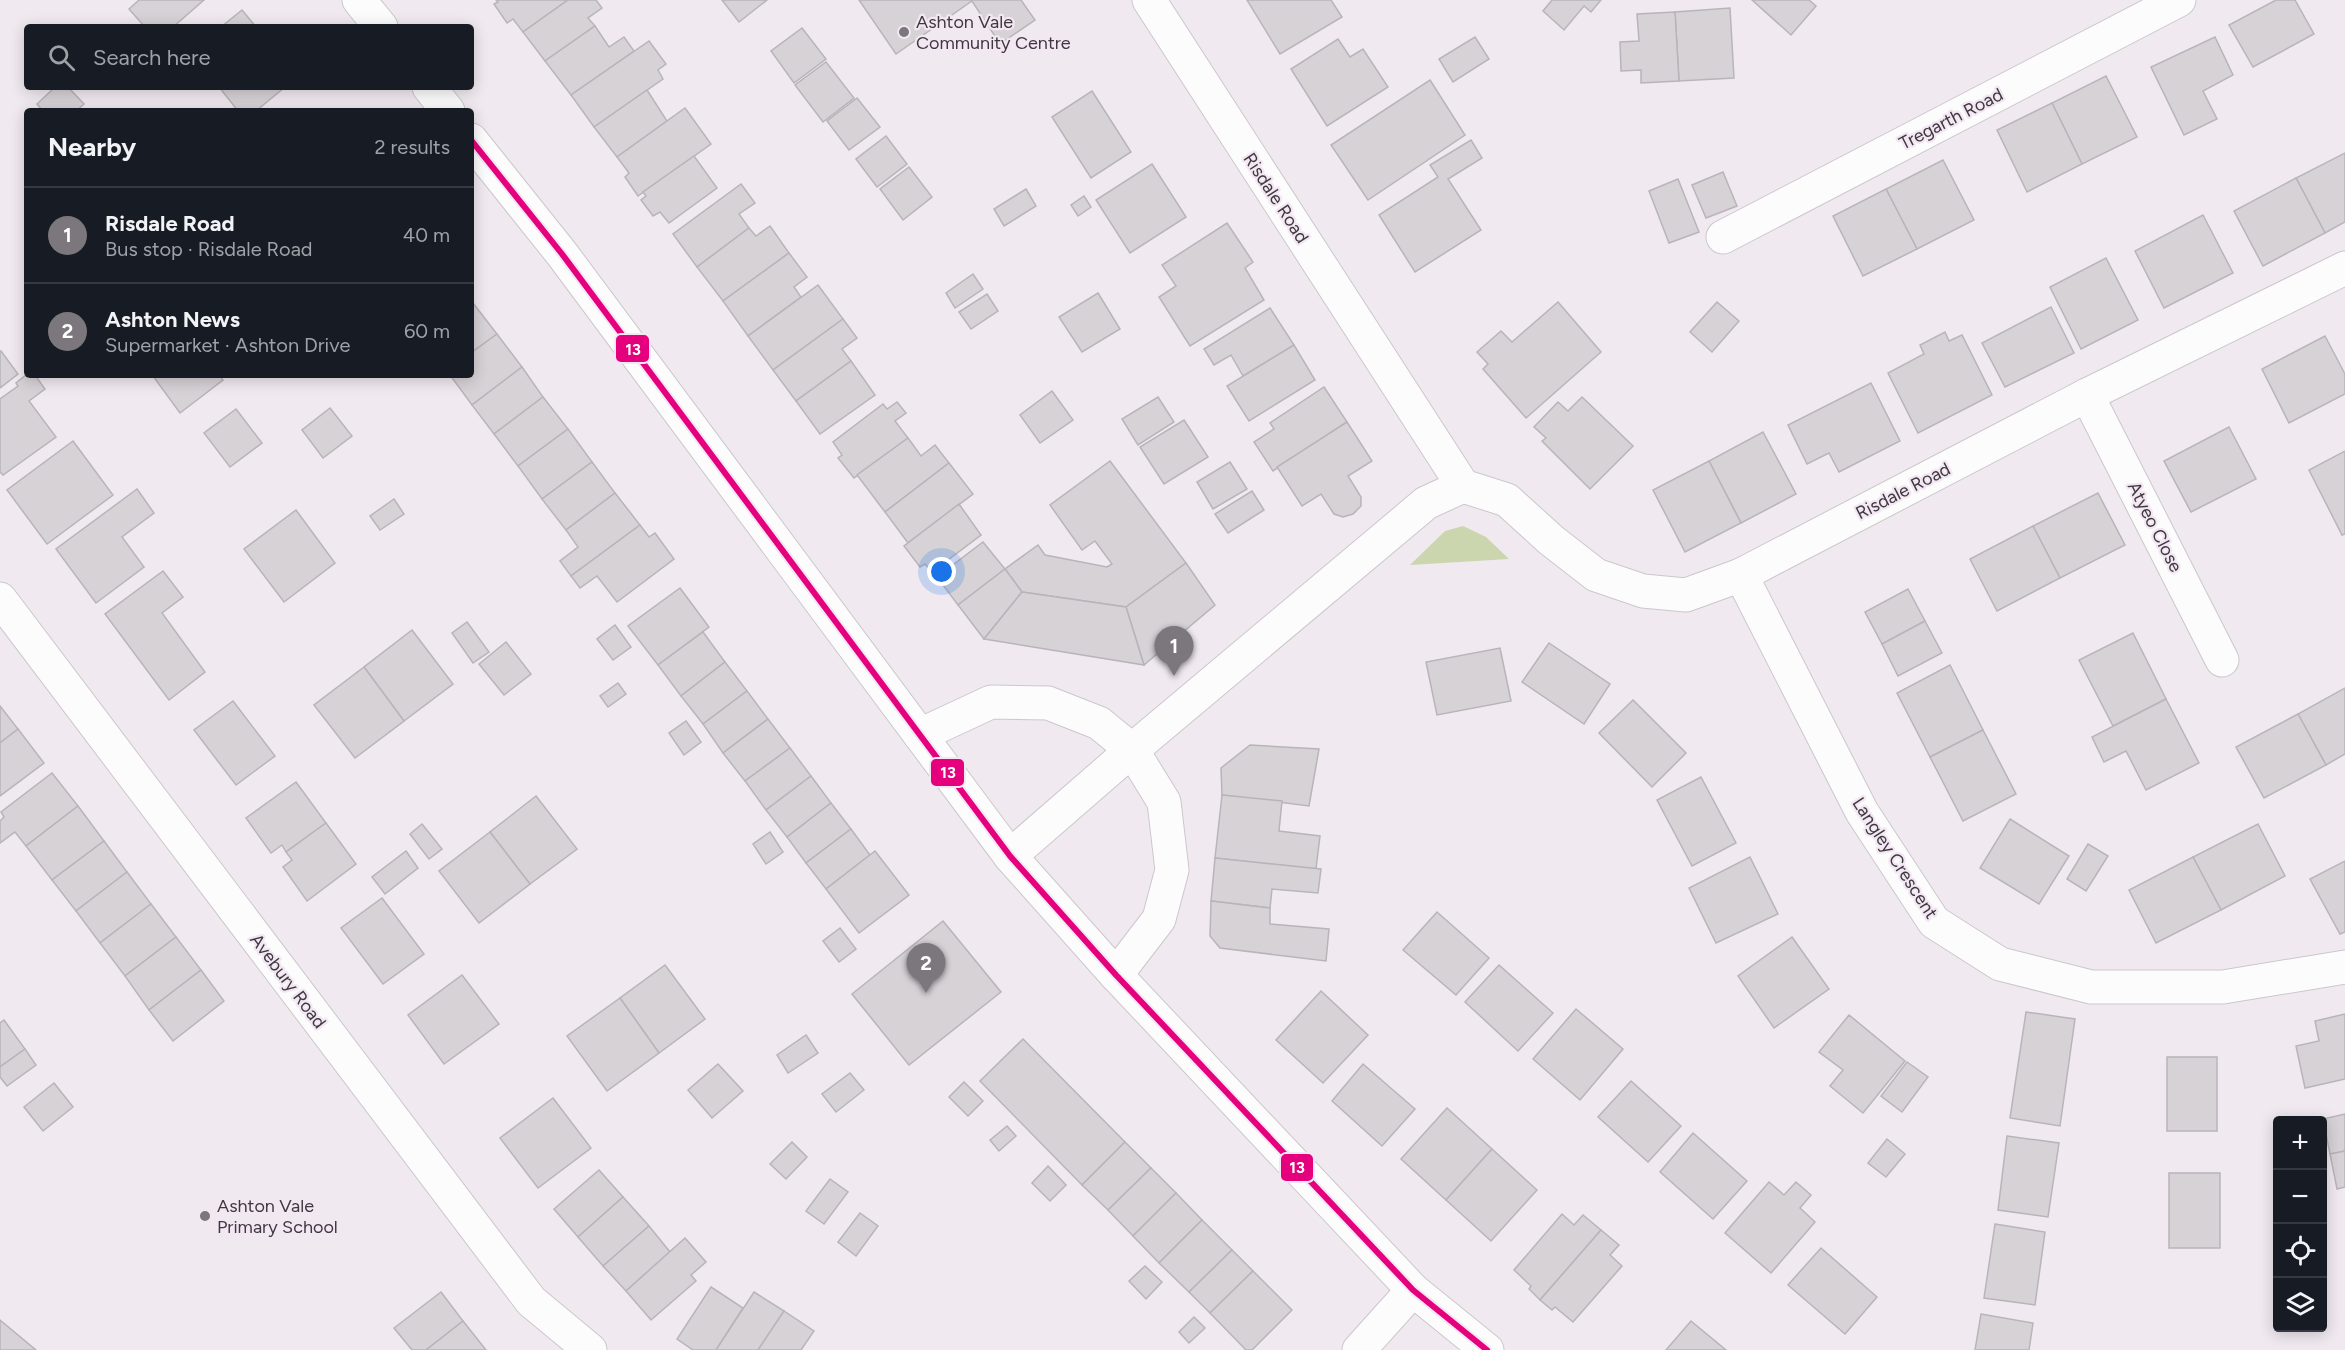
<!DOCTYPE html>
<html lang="en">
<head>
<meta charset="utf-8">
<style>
  :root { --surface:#171b24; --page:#242831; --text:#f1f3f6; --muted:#9ea1a6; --line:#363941; --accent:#7c777c }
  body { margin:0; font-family:Figtree,sans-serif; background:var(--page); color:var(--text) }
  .controls { position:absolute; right:18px; bottom:18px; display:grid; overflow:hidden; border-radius:6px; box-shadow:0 3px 15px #0003 }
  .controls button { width:54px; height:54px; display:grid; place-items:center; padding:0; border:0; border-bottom:2px solid var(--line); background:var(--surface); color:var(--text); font:30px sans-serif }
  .you { position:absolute; left:942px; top:572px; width:21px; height:21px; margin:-15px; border:4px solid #fff; border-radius:50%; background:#1a73e8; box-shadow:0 0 0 9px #1a73e833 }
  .badge { display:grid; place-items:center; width:39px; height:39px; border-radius:50%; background:var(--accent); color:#fff; font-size:20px; font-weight:700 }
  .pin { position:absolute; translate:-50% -50px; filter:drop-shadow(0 2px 3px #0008) }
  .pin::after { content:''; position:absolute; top:32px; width:21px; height:18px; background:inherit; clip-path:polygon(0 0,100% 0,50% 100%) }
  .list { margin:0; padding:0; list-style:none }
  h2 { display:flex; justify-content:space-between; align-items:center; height:78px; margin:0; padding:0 24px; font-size:26px }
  h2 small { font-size:20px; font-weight:400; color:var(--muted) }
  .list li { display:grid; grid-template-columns:39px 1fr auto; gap:18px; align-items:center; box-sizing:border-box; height:96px; padding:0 24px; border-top:2px solid var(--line) }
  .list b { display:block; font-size:22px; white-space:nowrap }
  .list p { margin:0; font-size:20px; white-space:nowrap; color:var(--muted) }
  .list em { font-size:20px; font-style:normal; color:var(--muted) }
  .icon { flex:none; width:33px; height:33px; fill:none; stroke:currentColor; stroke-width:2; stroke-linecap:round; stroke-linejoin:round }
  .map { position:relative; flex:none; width:2345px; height:1350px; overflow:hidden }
  .search { position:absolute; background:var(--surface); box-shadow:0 3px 15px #0003; left:24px; top:24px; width:450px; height:66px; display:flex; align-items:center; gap:15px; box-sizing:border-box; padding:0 21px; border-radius:6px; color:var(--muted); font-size:22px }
  .panel { position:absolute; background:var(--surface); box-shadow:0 3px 15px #0003; left:24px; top:108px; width:450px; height:270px; border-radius:6px }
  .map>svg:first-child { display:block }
  .green { fill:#cbd6af }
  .building { fill:#d6d2d6; stroke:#b9b4b9; stroke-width:1.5 }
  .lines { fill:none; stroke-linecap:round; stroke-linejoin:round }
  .minor-casing { stroke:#cbc7cb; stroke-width:35 }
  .minor { stroke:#fdfcfd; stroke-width:33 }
  .bus-1-casing { stroke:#f2e7f3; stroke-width:10 }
  .bus-1 { stroke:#e5007d; stroke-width:6 }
  .poi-dot { fill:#7c777c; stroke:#f2e7f3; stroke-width:2 }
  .labels { text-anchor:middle; stroke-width:4.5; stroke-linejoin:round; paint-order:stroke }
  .poi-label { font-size:18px; fill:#3e393e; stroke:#f2e7f3; text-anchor:start }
  .street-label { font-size:18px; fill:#3e393e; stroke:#f2e7f3 }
  .line-badge { stroke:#f2e7f3; stroke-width:2 }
  .badge-label { font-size:16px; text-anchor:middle; font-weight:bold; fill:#fff }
</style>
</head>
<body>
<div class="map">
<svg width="2345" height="1350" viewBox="0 0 2345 1350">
  <rect width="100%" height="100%" fill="#f0eaf0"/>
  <polygon class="green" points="1463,526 1486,537 1509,559 1410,565 1445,531"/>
  <g class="building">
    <polygon points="139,0 204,0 173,27 145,27 129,9"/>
    <polygon points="496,0 568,0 523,32 513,19 507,23 494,4 498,2"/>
    <polygon points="568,0 596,0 602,8 588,18 595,26 545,61 523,32"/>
    <polygon points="722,0 767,0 739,22"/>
    <polygon points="859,0 1021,0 1035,20 1000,44 972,1 896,54"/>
    <polygon points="1247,0 1331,0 1342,17 1280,54"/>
    <polygon points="1552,0 1601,0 1591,12 1584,6 1564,30 1543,11"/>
    <polygon points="1752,0 1809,0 1816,6 1791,35"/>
    <polygon points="2276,0 2295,0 2314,34 2253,67 2229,25"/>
    <polygon points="1730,8 1734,78 1679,81 1675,12"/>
    <polygon points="242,10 256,27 221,27"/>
    <polygon points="1675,12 1679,81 1641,83 1641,70 1621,71 1620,42 1639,41 1637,14"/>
    <polygon points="595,26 609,47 624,37 634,51 571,95 545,61"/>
    <polygon points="802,28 826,59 794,83 771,51"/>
    <polygon points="1475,37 1489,59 1453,82 1439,59"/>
    <polygon points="2215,37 2233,75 2203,91 2217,119 2184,135 2151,67"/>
    <polygon points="1338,39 1350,57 1363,49 1388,87 1327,126 1291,69"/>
    <polygon points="649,41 666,64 658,70 663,79 594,127 571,95"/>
    <polygon points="826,62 854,98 823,122 795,85"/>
    <polygon points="2106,76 2137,137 2082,164 2052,103"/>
    <polygon points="1430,80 1465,135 1368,200 1331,145"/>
    <polygon points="55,87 68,87 84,104 76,111 43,111 37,104"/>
    <polygon points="219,87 285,87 256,111 238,111"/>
    <polygon points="647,90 667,121 617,157 594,127"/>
    <polygon points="1092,91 1131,152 1091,178 1052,117"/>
    <polygon points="857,98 880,127 849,150 827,121"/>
    <polygon points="2052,103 2082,164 2027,192 1997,130"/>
    <polygon points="685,108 711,144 638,196 625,177 629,173 617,157"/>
    <polygon points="886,136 907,164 877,187 856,159"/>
    <polygon points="1471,140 1482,158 1448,179 1481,230 1415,272 1379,215 1438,177 1430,165"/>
    <polygon points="2345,153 2345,222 2325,233 2296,178"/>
    <polygon points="694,156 717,188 669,223 660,212 653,216 641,200 646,196 643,192"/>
    <polygon points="1943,160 1974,220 1917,249 1886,189"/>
    <polygon points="1152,164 1186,217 1130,253 1096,200"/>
    <polygon points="909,167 932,197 903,220 880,189"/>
    <polygon points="1723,172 1737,206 1706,218 1692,185"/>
    <polygon points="2296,178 2325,233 2263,266 2234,211"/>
    <polygon points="1678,179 1699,232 1669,243 1649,191"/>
    <polygon points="741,184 755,203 739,214 749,228 697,267 673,234"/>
    <polygon points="1026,189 1036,206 1004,226 994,209"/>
    <polygon points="1886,189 1917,249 1863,276 1833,216"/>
    <polygon points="1084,196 1091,207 1078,216 1071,205"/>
    <polygon points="2203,215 2233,273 2164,308 2135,251"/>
    <polygon points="1227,223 1253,262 1245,268 1264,300 1190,346 1159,297 1176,286 1162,265"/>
    <polygon points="770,226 789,253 723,301 697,267 749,228 756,236"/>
    <polygon points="789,253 807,277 794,287 801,297 748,336 723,301"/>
    <polygon points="2106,258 2138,320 2081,349 2050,287"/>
    <polygon points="973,274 983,289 955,308 946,293"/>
    <polygon points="818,285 843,319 773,370 748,336"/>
    <polygon points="1098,293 1120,329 1082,352 1059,317"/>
    <polygon points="987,294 998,311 971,329 959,312"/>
    <polygon points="1558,302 1601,352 1526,418 1483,369 1488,364 1477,352 1501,331 1512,342"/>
    <polygon points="1717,302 1739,321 1712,352 1690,332"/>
    <polygon points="473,303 497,334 471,353 471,304"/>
    <polygon points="2051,307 2074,353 2005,387 1982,343"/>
    <polygon points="1270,308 1294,345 1243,376 1231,355 1214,365 1204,349"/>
    <polygon points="843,319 857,338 842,349 851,361 796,401 773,370"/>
    <polygon points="1945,332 1949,341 1962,335 1992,395 1918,433 1888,373 1924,354 1920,345"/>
    <polygon points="497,334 522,367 472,405 450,375 471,375 471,353"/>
    <polygon points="2325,336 2345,374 2345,394 2289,423 2262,369"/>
    <polygon points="1294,345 1315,380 1249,421 1227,386"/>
    <polygon points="1,351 18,374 0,388 0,352"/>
    <polygon points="851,361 875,395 820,434 796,401"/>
    <polygon points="522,367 543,397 494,434 472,405"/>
    <polygon points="27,374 35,375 45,389 29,401 56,437 3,475 0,472 0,399 18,386 16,383"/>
    <polygon points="155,375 219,375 223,380 180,413 153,376"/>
    <polygon points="1871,383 1900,441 1839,472 1829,453 1807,464 1788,425"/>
    <polygon points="1324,387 1347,422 1273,471 1254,442 1274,429 1270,423"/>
    <polygon points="1052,391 1073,420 1040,443 1020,415"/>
    <polygon points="543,397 568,429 518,466 494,434"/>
    <polygon points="1158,397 1174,422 1138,445 1122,419"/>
    <polygon points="1582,397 1633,446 1590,489 1542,441 1546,438 1534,427 1558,402 1568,411"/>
    <polygon points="897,402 906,413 895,421 908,438 854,478 838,458 842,455 833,442 883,404 887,409"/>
    <polygon points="330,408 352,436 323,458 302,430"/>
    <polygon points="236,409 262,443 230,467 204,433"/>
    <polygon points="1184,420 1208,457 1164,484 1140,447"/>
    <polygon points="1347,422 1372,461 1348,476 1361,497 1361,506 1353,514 1343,517 1334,514 1321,494 1302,506 1277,467"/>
    <polygon points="2229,427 2256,479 2191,512 2164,461"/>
    <polygon points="568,429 592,462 542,499 518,466"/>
    <polygon points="1763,432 1796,494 1741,523 1709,461"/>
    <polygon points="908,438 921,456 935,445 949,463 885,512 857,475"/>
    <polygon points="73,441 113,495 47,544 7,490"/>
    <polygon points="2345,451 2345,534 2342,535 2309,470"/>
    <polygon points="1110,461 1186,563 1126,607 1022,592 1005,569 1038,545 1045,555 1107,567 1112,564 1095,541 1082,550 1050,505"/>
    <polygon points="1709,461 1741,523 1685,552 1653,490"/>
    <polygon points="592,462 615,493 566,530 542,499"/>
    <polygon points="1230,462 1247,489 1213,509 1197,482"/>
    <polygon points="949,463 973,494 908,543 885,512"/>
    <polygon points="137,489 154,513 122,537 144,567 96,603 56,549"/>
    <polygon points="1252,491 1264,510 1228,533 1215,514"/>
    <polygon points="615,493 640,525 571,576 560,561 578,547 566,530"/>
    <polygon points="2098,493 2125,545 2060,578 2033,526"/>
    <polygon points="394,499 404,514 380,530 370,516"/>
    <polygon points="959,504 981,535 932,572 925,564 920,567 904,546"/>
    <polygon points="296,510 335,563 284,602 244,549"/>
    <polygon points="640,525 649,537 655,533 674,559 617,602 597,576 580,588 571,576"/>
    <polygon points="2033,526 2060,578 1997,611 1970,559"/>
    <polygon points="983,542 1005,569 958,605 937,577"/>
    <polygon points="1186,563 1215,605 1144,665 1126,607"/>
    <polygon points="1005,569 1022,592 984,639 958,605"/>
    <polygon points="163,571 183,597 162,613 205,672 169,700 105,614"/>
    <polygon points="680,588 709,627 658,665 628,626"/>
    <polygon points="1908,589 1925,621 1882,644 1865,612"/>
    <polygon points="1022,592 1126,607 1144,665 984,639"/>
    <polygon points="1925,621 1942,653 1898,676 1882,644"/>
    <polygon points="467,622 489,652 473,663 452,633"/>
    <polygon points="615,625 631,647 613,660 597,639"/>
    <polygon points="412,630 453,684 404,721 364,667"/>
    <polygon points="703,632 725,662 681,696 658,665"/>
    <polygon points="2133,633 2166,699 2113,726 2079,660"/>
    <polygon points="506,642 531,674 504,695 479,664"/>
    <polygon points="1549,643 1610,684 1584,724 1522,682"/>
    <polygon points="1500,648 1511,701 1437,715 1426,662"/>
    <polygon points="725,662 747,691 703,724 681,696"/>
    <polygon points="1950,665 1983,730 1930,757 1897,693"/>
    <polygon points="364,667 404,721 355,758 314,705"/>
    <polygon points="618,683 626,694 608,707 600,696"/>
    <polygon points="2345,688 2345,754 2326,765 2298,714"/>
    <polygon points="747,691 768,719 723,753 703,724"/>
    <polygon points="2166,699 2199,763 2146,790 2126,751 2104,762 2092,737"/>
    <polygon points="1633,700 1686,753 1652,787 1599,733"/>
    <polygon points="233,701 275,756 236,785 194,730"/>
    <polygon points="0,706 18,729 0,743"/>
    <polygon points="2298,714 2326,765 2264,798 2236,747"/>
    <polygon points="768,719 790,748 745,781 723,753"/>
    <polygon points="686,721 701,742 684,755 669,733"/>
    <polygon points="18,729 44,763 0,796 0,743"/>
    <polygon points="1983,730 2016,794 1963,821 1930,757"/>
    <polygon points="1250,745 1319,749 1309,806 1222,795 1221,768"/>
    <polygon points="790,748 811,776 766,810 745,781"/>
    <polygon points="52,773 78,806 26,846 15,832 0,843 0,821 4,817 1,812"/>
    <polygon points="811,776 831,803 787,837 766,810"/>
    <polygon points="1701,777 1736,843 1692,866 1657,800"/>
    <polygon points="296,782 326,823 286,852 282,845 271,853 246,818"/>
    <polygon points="1222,795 1282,801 1279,831 1320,836 1316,869 1215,858"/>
    <polygon points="536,796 577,849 530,884 490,832"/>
    <polygon points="831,803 851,829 806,863 787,837"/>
    <polygon points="78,806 104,841 52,880 26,846"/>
    <polygon points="2010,819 2069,856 2039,904 1980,868"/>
    <polygon points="326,823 356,864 307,901 283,867 292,860 286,852"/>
    <polygon points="422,824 442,849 429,859 410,834"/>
    <polygon points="2258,824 2285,876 2221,910 2193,857"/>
    <polygon points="851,829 870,855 826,889 806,863"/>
    <polygon points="490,832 530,884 479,923 439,871"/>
    <polygon points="770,832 783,852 766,864 753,844"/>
    <polygon points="104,841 127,872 76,911 52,880"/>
    <polygon points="2088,844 2108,856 2086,891 2067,879"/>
    <polygon points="406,851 418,868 385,894 372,877"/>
    <polygon points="875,851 909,895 859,933 826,889"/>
    <polygon points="1750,857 1778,914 1716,943 1689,888"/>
    <polygon points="2193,857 2221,910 2156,943 2129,890"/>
    <polygon points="1215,858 1321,869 1318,893 1272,889 1270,908 1211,901"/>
    <polygon points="2345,861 2345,932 2340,934 2310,879"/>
    <polygon points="127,872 151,904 100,943 76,911"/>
    <polygon points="382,898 424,954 383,984 341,928"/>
    <polygon points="1211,901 1270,908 1270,924 1329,929 1326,961 1220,948 1210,936"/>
    <polygon points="151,904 176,937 125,976 100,943"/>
    <polygon points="1437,912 1489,958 1456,995 1403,950"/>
    <polygon points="943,921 1001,992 909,1065 852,994"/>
    <polygon points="840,928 856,949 839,962 823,941"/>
    <polygon points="176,937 201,970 149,1010 125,976"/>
    <polygon points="1792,937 1829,989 1774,1028 1738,976"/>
    <polygon points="665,965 705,1019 659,1053 620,998"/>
    <polygon points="1499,965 1553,1013 1518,1051 1465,1002"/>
    <polygon points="201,970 224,1001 173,1041 149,1010"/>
    <polygon points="462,975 499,1024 444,1064 408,1015"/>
    <polygon points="1321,991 1368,1035 1323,1083 1276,1040"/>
    <polygon points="620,998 659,1053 607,1091 567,1036"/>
    <polygon points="1576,1009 1623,1049 1580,1100 1533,1059"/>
    <polygon points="2026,1012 2075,1019 2060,1126 2010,1118"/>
    <polygon points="2345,1014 2345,1079 2305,1088 2296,1046 2319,1041 2315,1021"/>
    <polygon points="1849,1015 1905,1061 1863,1113 1830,1086 1843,1070 1819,1052"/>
    <polygon points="4,1020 25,1049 0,1067 0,1023"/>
    <polygon points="806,1035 818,1053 788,1073 777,1055"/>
    <polygon points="1023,1039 1125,1142 1082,1185 980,1081"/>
    <polygon points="25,1049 36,1065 7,1086 0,1077 0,1067"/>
    <rect x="2167" y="1057" width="50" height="74"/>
    <polygon points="1907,1062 1928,1077 1902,1112 1881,1096"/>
    <polygon points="718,1064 743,1091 712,1118 688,1090"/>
    <polygon points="1363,1064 1415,1109 1382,1146 1332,1101"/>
    <polygon points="850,1073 864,1090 836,1112 822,1094"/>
    <polygon points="1631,1081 1681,1126 1648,1162 1598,1117"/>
    <polygon points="964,1082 983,1101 968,1116 949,1097"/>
    <polygon points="54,1083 73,1107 43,1131 24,1107"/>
    <polygon points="553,1098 591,1148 538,1188 500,1138"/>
    <polygon points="1447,1108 1492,1149 1446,1200 1401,1159"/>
    <polygon points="2345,1114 2345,1151 2330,1154 2323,1119"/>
    <polygon points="1007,1126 1016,1136 999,1151 990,1140"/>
    <polygon points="1693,1133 1747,1181 1713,1219 1660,1172"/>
    <polygon points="2007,1136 2059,1143 2048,1217 1998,1210"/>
    <polygon points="1887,1139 1905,1154 1886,1177 1868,1163"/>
    <polygon points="792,1142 807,1157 786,1179 770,1164"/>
    <polygon points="1125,1142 1151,1168 1108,1210 1082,1185"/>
    <polygon points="1492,1149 1537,1190 1491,1241 1446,1200"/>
    <polygon points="2345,1151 2345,1187 2337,1189 2330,1154"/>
    <polygon points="1048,1166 1066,1185 1050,1201 1032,1183"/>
    <polygon points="1151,1168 1176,1193 1133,1236 1108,1210"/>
    <polygon points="599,1170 623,1197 578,1237 554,1209"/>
    <rect x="2169" y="1173" width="51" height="75"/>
    <polygon points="830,1179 848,1192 824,1224 806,1211"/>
    <polygon points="1769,1182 1784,1195 1796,1182 1811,1195 1800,1208 1815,1222 1771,1273 1725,1233"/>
    <polygon points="1176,1193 1202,1220 1159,1263 1133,1236"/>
    <polygon points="623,1197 649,1226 603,1266 578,1237"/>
    <polygon points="860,1213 878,1226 856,1256 838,1242"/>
    <polygon points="1562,1214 1574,1225 1583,1215 1601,1230 1540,1300 1529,1289 1531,1286 1514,1270"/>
    <polygon points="1202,1220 1232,1250 1189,1292 1159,1263"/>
    <polygon points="1995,1224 2045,1232 2035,1305 1984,1298"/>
    <polygon points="649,1226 670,1252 626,1291 603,1266"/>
    <polygon points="1601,1230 1619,1245 1610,1255 1622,1266 1573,1322 1555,1307 1552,1310 1540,1300"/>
    <polygon points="685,1238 706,1262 691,1275 696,1281 651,1320 626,1291"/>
    <polygon points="1821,1248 1877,1297 1845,1334 1788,1285"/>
    <polygon points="1232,1250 1253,1271 1210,1313 1189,1292"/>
    <polygon points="1145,1266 1162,1282 1146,1299 1129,1281"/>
    <polygon points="1253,1271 1292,1310 1252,1350 1246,1350 1210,1313"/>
    <polygon points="711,1287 743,1308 716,1350 693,1350 677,1339"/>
    <polygon points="441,1292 463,1321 426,1350 412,1350 394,1328"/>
    <polygon points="754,1292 784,1311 758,1350 716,1350"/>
    <polygon points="784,1311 814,1331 801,1350 758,1350"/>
    <polygon points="1981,1314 2033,1323 2029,1350 1975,1350"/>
    <polygon points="1194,1317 1205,1328 1189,1343 1179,1332"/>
    <polygon points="0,1320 36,1350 0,1350"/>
    <polygon points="463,1321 486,1350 426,1350"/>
    <polygon points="1691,1321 1726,1350 1666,1350"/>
  </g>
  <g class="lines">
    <defs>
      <g id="minor">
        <polyline points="359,0 381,27"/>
        <polyline points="1149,0 1463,486 1507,500 1551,540 1596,575 1643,591 1686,595 1741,575 2087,395 2345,268"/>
        <polyline points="429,87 448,111"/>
        <polyline points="471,140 562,254 1010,856 1116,975 1413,1290 1487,1350"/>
        <polyline points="1723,237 2179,0"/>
        <polyline points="2087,395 2222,660"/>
        <polyline points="1741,575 1862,812 1934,922 2000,964 2091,987 2223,987 2345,967"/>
        <polyline points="0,599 531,1301 590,1350"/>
        <polyline points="920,735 991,702 1048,703 1099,723 1132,750 1164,802 1172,870 1159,919 1116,975"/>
        <polyline points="1010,856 1132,750 1426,503 1463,486"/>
        <polyline points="1359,1350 1413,1290"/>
      </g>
    </defs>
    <use href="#minor" class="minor-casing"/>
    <use href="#minor" class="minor"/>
    <defs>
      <polyline id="bus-1" points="471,140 562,254 1010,856 1116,975 1413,1290 1487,1350"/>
    </defs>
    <use href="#bus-1" class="bus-1-casing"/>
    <use href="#bus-1" class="bus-1"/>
  </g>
  <g class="poi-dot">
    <circle cx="904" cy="32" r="6"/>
    <circle cx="205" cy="1216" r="6"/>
  </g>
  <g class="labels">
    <g class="poi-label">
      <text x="916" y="28">Ashton Vale<tspan x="916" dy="21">Community Centre</tspan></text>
      <text x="217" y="1212">Ashton Vale<tspan x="217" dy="21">Primary School</tspan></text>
    </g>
    <g class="street-label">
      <text transform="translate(1951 119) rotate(-27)" y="6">Tregarth Road</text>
      <text transform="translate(1276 198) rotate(57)" y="6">Risdale Road</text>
      <text transform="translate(1903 491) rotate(-27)" y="6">Risdale Road</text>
      <text transform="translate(2155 527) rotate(63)" y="6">Atyeo Close</text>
      <text transform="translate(1895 858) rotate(57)" y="6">Langley Crescent</text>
      <text transform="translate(288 981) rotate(53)" y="6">Avebury Road</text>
    </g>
  </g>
  <g class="line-badge">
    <rect x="615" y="334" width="35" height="29" rx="6" fill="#e5007d"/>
    <rect x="930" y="758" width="35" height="29" rx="6" fill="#e5007d"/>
    <rect x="1280" y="1153" width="34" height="29" rx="6" fill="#e5007d"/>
  </g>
  <g class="badge-label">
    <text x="633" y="355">13</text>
    <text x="948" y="778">13</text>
    <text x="1297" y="1173">13</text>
  </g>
</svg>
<div class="controls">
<button>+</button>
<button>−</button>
<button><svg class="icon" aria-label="locate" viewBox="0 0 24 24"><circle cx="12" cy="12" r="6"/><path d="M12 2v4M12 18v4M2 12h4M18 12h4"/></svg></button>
<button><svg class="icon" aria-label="layers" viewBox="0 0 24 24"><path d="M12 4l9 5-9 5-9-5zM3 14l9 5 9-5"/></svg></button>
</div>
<div class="you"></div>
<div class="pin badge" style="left:1174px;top:676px">1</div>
<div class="pin badge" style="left:926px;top:993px">2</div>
<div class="search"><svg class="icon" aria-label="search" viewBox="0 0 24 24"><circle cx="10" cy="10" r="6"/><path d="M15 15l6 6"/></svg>Search here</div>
<section class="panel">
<h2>Nearby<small>2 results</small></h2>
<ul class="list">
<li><span class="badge">1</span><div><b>Risdale Road</b><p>Bus stop · Risdale Road</p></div><em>40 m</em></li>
<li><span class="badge">2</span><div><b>Ashton News</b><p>Supermarket · Ashton Drive</p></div><em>60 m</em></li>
</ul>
</section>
</div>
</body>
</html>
